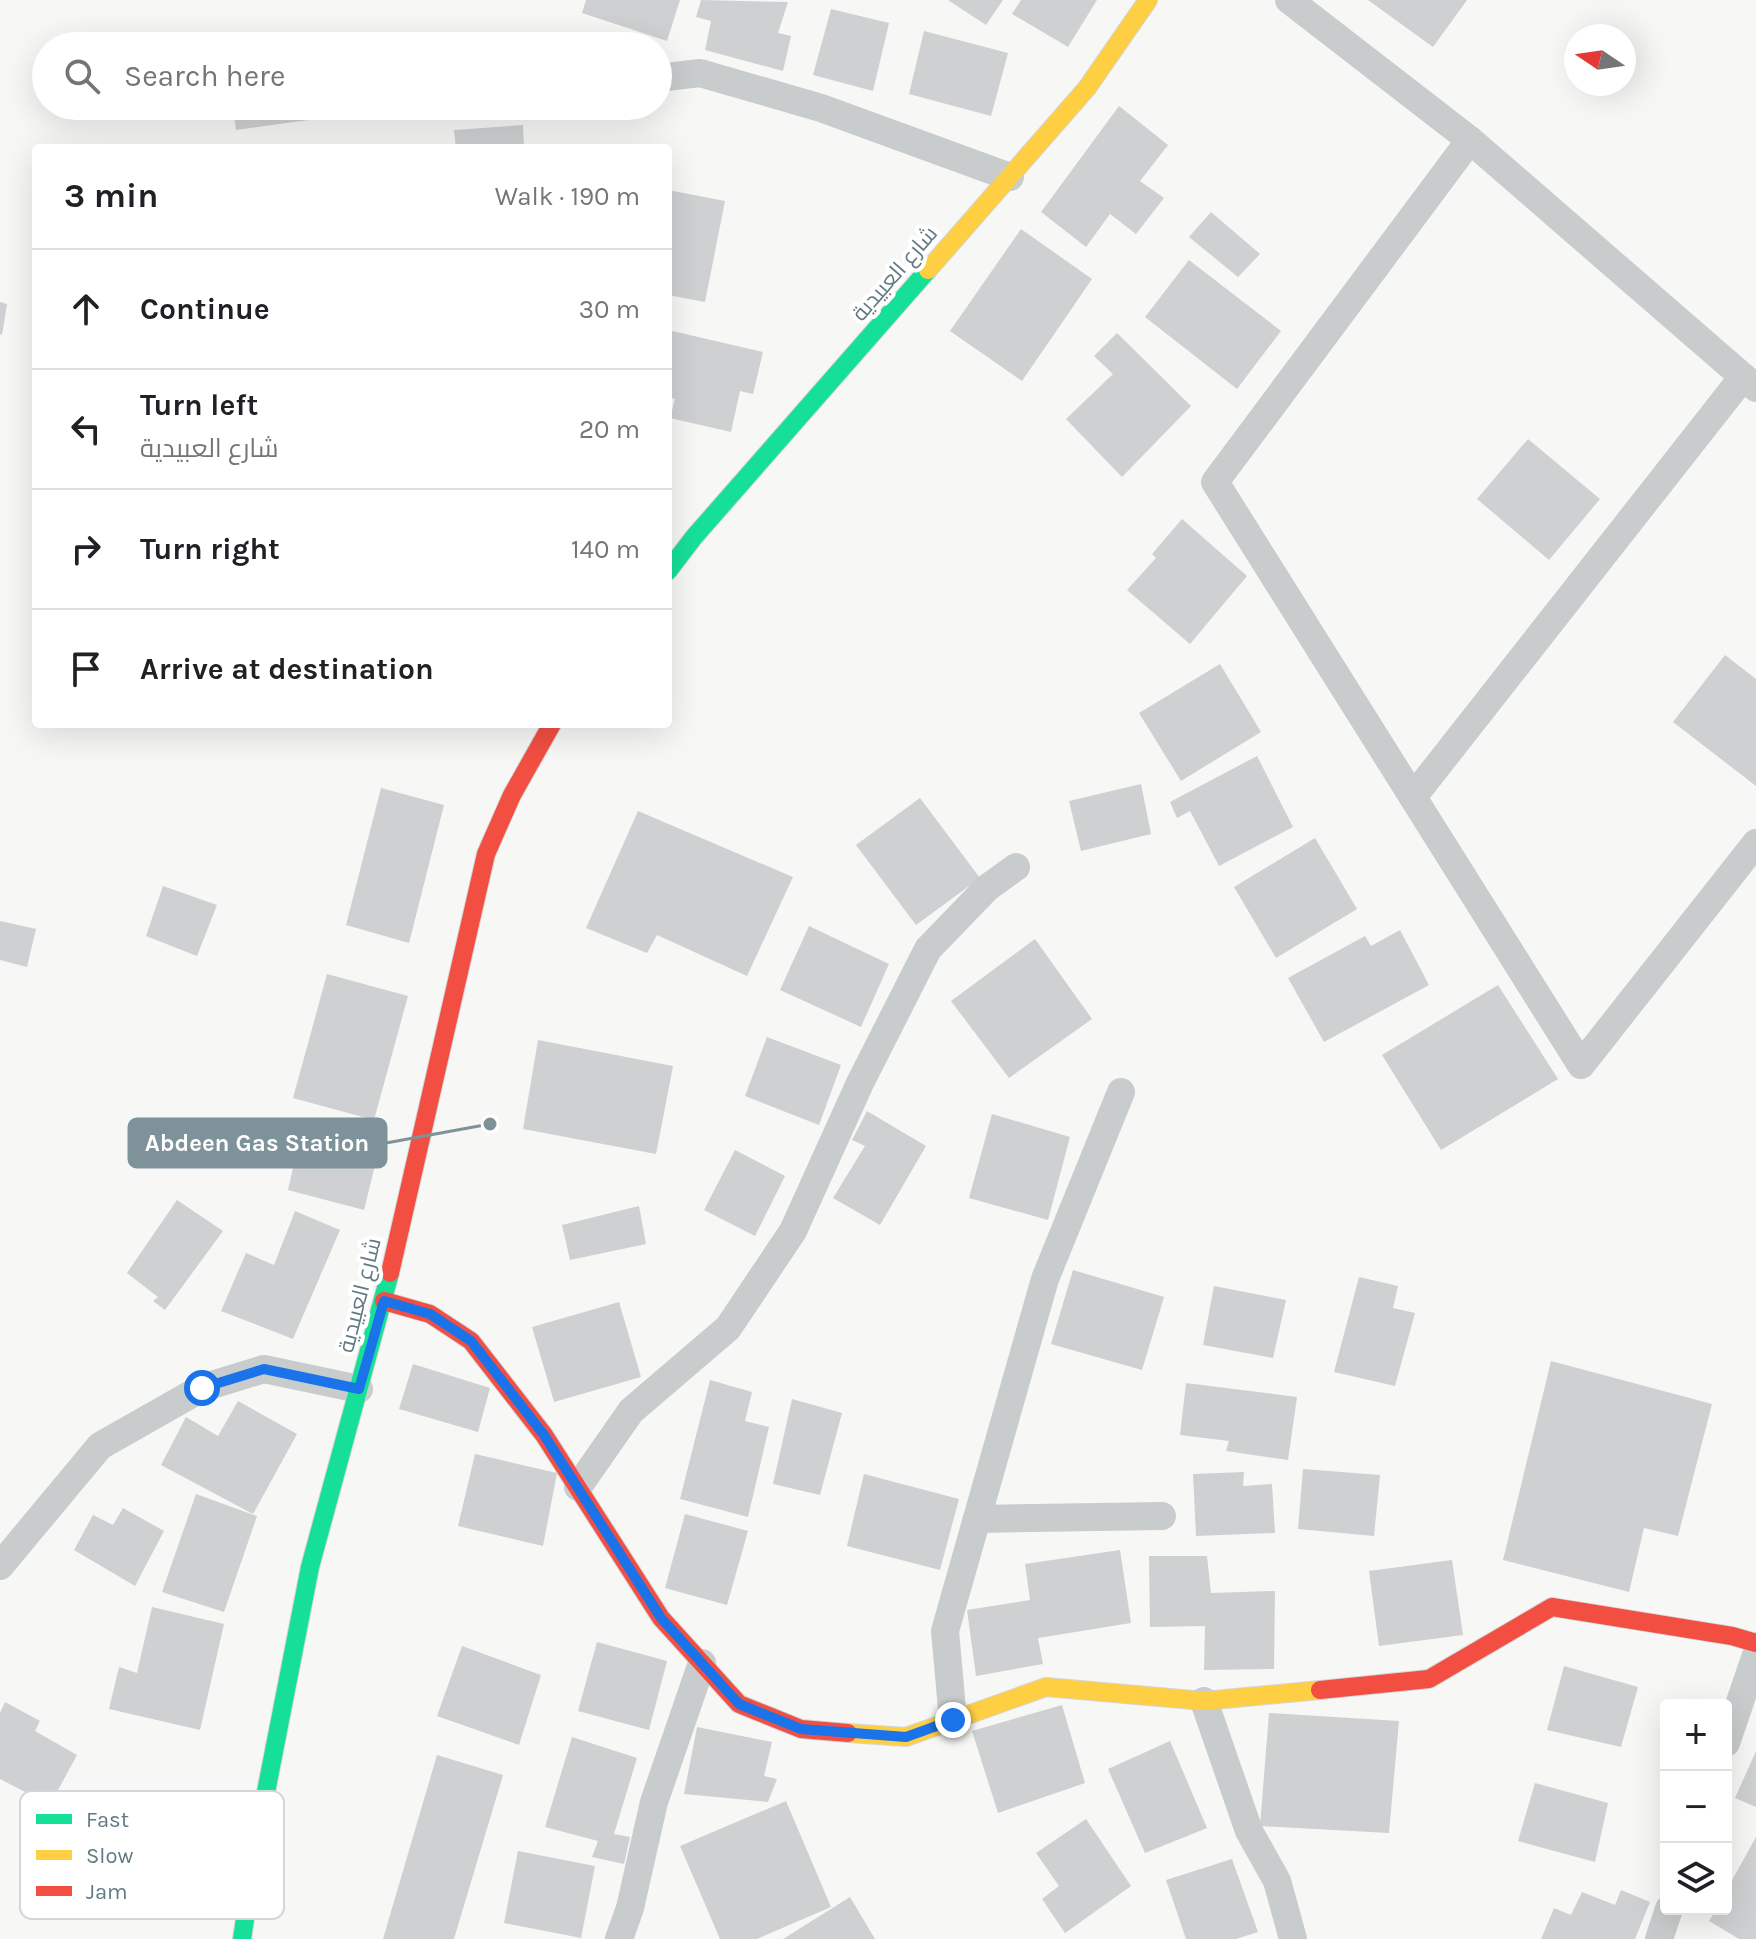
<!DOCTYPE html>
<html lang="en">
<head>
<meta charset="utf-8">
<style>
  :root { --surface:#fff; --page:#f2f2f2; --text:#202124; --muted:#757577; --line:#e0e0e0 }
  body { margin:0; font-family:Karla,Cairo,sans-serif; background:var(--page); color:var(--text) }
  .controls { position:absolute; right:24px; bottom:24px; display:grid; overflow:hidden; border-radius:8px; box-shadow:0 8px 32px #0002 }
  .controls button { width:72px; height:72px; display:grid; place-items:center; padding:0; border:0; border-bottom:2px solid var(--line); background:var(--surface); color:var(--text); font:40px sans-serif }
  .compass { position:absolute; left:1564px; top:24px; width:72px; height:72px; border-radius:50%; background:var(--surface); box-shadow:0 8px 32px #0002; rotate:283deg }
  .stop { position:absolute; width:24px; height:24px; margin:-18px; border:6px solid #1a73e8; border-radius:50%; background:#fff }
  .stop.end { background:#1a73e8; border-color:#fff; box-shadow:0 2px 8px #0008 }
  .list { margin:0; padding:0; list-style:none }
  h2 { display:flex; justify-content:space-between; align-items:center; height:104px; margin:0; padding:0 32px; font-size:34px }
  h2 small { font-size:26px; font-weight:400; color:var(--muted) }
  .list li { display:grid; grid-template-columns:52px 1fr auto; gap:24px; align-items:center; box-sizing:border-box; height:120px; padding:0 32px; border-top:2px solid var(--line) }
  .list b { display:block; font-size:30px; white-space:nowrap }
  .list p { margin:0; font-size:26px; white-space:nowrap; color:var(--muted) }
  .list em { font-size:26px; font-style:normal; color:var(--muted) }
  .icon { flex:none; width:44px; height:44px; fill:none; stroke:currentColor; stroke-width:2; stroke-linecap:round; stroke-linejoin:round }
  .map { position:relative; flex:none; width:1756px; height:1939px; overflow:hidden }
  .search { position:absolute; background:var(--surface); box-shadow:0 8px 32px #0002; left:32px; top:32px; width:640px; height:88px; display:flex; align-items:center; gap:20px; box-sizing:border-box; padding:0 28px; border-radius:44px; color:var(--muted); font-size:30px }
  .panel { position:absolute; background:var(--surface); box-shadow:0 8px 32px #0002; left:32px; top:144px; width:640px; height:584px; border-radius:8px }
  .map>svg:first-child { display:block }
  .building { fill:#ced0d1 }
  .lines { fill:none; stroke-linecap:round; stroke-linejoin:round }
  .fast-casing { stroke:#d4d5d6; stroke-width:20 }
  .slow-casing { stroke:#d4d5d6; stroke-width:20 }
  .jam-casing { stroke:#d4d5d6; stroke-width:20 }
  .street { stroke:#c9cccc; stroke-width:28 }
  .fast { stroke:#16e098; stroke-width:18 }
  .slow { stroke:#ffcf43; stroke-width:18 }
  .jam { stroke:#f24e42; stroke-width:18 }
  .route { stroke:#1a73e8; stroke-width:10 }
  .labels { text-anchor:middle; stroke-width:8; stroke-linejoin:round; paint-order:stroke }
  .street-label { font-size:22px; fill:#617a82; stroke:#fff }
  .key { fill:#fff; stroke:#d0d7da; stroke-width:2 }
  .key-label { font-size:22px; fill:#617a82 }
  .leader { fill:none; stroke:#7e9299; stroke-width:3 }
  .callout-dot { fill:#7e9299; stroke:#fff; stroke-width:3 }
  .callout { fill:#7e9299; stroke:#7e9299; stroke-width:3 }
  .callout-label { font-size:24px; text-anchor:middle; font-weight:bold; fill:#fff }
</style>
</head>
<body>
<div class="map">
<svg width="1756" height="1939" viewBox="0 0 1756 1939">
  <rect width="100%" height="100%" fill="#f7f7f6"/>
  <g class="building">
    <polygon points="586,0 680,0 667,41 582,13"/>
    <polygon points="701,0 788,2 778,33 791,36 783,71 705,50 711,21 696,17"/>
    <polygon points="948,0 1003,0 986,25"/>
    <polygon points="1021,0 1097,0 1068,47 1012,14"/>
    <polygon points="1368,0 1467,0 1433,47"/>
    <polygon points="831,9 889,23 873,91 813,75"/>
    <polygon points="924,31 1008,53 991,116 909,94"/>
    <polygon points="233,106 315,106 316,119 236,130"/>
    <polygon points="1119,106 1168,145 1140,181 1164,198 1136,234 1110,214 1086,247 1041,212"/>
    <polygon points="523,125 524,148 456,148 454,130"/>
    <polygon points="668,190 725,201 705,302 668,295"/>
    <polygon points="1211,212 1260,254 1238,277 1189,237"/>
    <polygon points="1021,229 1092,279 1022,381 950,331"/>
    <polygon points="1189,260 1281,331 1237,389 1145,317"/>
    <polygon points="0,302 7,304 2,335 0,334"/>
    <polygon points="668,330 763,352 753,394 740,391 731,432 670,418 675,399 668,397"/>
    <polygon points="1117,333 1191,406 1122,477 1066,419 1113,374 1094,356"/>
    <polygon points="1528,439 1600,499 1549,560 1477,499"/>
    <polygon points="1182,519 1247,576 1190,644 1127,590 1156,558 1152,554"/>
    <polygon points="1725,655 1756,679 1756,786 1673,722"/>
    <polygon points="1220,664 1261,732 1181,781 1139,713"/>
    <polygon points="1257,756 1293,827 1219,866 1190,811 1177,818 1170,802"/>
    <polygon points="1141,784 1151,834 1081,851 1069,801"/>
    <polygon points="381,788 444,805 409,943 346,925"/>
    <polygon points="920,798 980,878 916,925 856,845"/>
    <polygon points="638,811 793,877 747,976 657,935 647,953 586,928"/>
    <polygon points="1315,838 1357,909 1276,958 1234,887"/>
    <polygon points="163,886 217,905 197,956 146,936"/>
    <polygon points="0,921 36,929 27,967 0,960"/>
    <polygon points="809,926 889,964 861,1027 780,990"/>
    <polygon points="1400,930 1429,985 1324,1042 1288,978 1365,936 1371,946"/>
    <polygon points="1035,939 1092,1019 1009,1078 951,1001"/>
    <polygon points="327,974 408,996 374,1120 293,1098"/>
    <polygon points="1498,985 1558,1079 1441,1150 1382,1055"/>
    <polygon points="767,1037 841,1065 819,1125 745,1096"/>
    <polygon points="538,1040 673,1066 656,1154 523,1129"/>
    <polygon points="867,1111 926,1146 880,1225 833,1198 865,1146 852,1140"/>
    <polygon points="992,1114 1070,1137 1048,1220 969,1198"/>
    <polygon points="302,1128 379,1149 364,1210 288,1190"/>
    <polygon points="735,1150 785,1176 755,1236 704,1210"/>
    <polygon points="177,1200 223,1231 165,1310 153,1301 158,1297 127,1273"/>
    <polygon points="639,1206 646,1244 570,1260 562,1225"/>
    <polygon points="295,1211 340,1230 293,1339 221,1311 246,1253 274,1265"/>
    <polygon points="1073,1270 1164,1297 1142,1370 1051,1344"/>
    <polygon points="1359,1277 1398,1286 1393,1308 1415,1313 1395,1386 1334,1372"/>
    <polygon points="1214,1286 1286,1300 1273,1358 1203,1345"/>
    <polygon points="619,1302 641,1377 554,1402 532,1327"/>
    <polygon points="1551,1361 1712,1404 1678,1536 1644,1528 1629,1592 1503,1560"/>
    <polygon points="413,1364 490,1388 478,1432 399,1409"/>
    <polygon points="710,1380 752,1392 745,1421 769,1427 748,1517 680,1499"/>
    <polygon points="1186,1383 1297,1397 1288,1460 1226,1451 1229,1441 1180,1435"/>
    <polygon points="792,1399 842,1413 820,1495 773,1484"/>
    <polygon points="238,1401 297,1434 253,1514 161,1465 186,1417 218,1436"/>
    <polygon points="475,1454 557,1473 543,1546 458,1526"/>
    <polygon points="1303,1469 1380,1475 1374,1536 1298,1529"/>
    <polygon points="1244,1472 1243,1486 1272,1484 1275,1533 1196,1536 1193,1474"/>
    <polygon points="864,1474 959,1499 940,1570 847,1546"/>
    <polygon points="196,1494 257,1516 224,1612 162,1592"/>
    <polygon points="123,1508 164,1531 135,1586 74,1550 93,1515 113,1525"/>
    <polygon points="685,1514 748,1531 727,1605 665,1588"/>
    <polygon points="1120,1550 1131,1623 1038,1638 1043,1664 976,1676 967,1610 1030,1600 1025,1564"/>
    <polygon points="1149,1556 1207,1556 1211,1593 1275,1591 1274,1669 1204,1670 1205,1626 1150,1627"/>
    <polygon points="1452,1560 1463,1635 1379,1646 1369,1571"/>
    <polygon points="152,1607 224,1624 200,1730 109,1709 119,1667 137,1673"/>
    <polygon points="597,1642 667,1661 649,1730 578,1711"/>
    <polygon points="462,1646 541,1675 519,1745 437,1716"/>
    <polygon points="1564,1666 1638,1687 1621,1747 1547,1730"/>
    <polygon points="5,1702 40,1721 35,1731 77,1755 39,1825 19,1811 29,1794 0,1779 0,1713"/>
    <polygon points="1062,1705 1085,1783 998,1813 972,1731"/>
    <polygon points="1269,1713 1399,1721 1389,1833 1260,1826"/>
    <polygon points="697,1727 772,1742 764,1776 777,1779 768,1802 684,1794"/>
    <polygon points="572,1737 637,1758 614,1834 630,1837 624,1864 592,1857 598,1841 545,1827"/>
    <polygon points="1170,1741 1207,1828 1145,1853 1108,1769"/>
    <polygon points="1756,1751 1756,1807 1735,1798"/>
    <polygon points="437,1755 503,1775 454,1939 383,1939"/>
    <polygon points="1535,1783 1608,1803 1595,1862 1518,1841"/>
    <polygon points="786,1801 831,1907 757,1939 720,1939 680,1846"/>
    <polygon points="1086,1819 1131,1886 1065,1933 1042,1899 1059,1886 1036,1853"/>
    <polygon points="1756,1837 1756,1939 1739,1939 1709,1921 1716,1909 1726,1909 1726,1891"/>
    <polygon points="518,1851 595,1866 581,1938 504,1923"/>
    <polygon points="1232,1859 1258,1932 1236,1939 1186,1939 1166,1880"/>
    <polygon points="1621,1890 1650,1902 1635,1939 1541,1939 1554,1908 1571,1915 1582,1892 1615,1905"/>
    <polygon points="850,1897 875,1939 783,1939"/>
  </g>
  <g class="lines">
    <defs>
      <g id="fast">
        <polyline points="668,571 694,537 928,270"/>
        <polyline points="242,1939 257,1838 310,1567 390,1273"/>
      </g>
      <g id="slow">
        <polyline points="928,270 1087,88 1148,0"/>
        <polyline points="848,1733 906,1737 1046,1687 1204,1701 1320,1690"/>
      </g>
      <g id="jam">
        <polyline points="390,1273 486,854 512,795 552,724"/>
        <polyline points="384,1301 430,1314 471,1341 544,1435 661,1618 739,1704 801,1729 848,1733"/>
        <polyline points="1320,1690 1429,1679 1552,1607 1732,1636 1756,1643"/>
      </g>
    </defs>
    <use href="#fast" class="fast-casing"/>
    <use href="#slow" class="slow-casing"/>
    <use href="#jam" class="jam-casing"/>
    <g class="street">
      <polyline points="1289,0 1470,140 1756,388"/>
      <polyline points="658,78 700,73 821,108 1010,177"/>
      <polyline points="1470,140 1215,482 1581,1065 1756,843"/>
      <polyline points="1413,797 1743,377"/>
      <polyline points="578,1487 631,1411 728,1328 793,1231 860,1083 928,949 987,888 1016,867"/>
      <polyline points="977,1519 1162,1516"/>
      <polyline points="0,1566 100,1446 202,1388 264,1369 359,1389"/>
      <polyline points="1204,1701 1249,1831 1277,1881 1293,1939"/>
      <polyline points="953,1720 945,1631 1045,1279 1121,1092"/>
      <polyline points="1726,1743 1756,1655"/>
      <polyline points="619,1939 630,1908 654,1802 702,1663"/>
      <polyline points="1659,1939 1669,1909"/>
    </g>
    <use href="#fast" class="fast"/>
    <use href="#slow" class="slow"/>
    <use href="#jam" class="jam"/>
  </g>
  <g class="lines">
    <polyline class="route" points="202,1388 264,1369 359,1389 384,1301 430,1314 471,1341 544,1435 661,1618 739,1704 801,1729 906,1737 953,1720"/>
  </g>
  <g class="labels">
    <g class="street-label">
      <text transform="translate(894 273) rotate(-49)" y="8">شارع العبيدية</text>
      <text transform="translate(359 1295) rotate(-76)" y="8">شارع العبيدية</text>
    </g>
  </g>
  <rect x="20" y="1791" width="264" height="128" rx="12" class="key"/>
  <rect x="36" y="1814" width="36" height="10" fill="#16e098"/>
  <rect x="36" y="1850" width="36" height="10" fill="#ffcf43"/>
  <rect x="36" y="1886" width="36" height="10" fill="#f24e42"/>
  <g class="key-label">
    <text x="86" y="1827">Fast</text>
    <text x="86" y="1863">Slow</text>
    <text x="86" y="1899">Jam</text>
  </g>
  <path class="leader" d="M490 1124L386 1143"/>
  <circle class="callout-dot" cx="490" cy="1124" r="8"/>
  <rect class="callout" x="129" y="1119" width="257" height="48" rx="8"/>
  <g class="callout-label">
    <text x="257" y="1151">Abdeen Gas Station</text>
  </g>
</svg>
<div class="controls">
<button>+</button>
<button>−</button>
<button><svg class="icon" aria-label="layers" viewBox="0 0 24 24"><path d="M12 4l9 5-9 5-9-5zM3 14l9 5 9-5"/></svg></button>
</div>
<svg class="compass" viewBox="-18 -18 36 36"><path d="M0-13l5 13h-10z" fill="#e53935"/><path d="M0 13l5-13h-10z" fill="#757577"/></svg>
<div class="stop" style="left:202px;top:1388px"></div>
<div class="stop end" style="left:953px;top:1720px"></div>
<div class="search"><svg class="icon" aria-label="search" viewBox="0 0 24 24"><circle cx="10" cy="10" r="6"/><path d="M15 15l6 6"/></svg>Search here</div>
<section class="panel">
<h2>3 min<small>Walk · 190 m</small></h2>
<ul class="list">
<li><svg class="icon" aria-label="ahead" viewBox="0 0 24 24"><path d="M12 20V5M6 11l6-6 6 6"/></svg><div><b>Continue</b></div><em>30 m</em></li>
<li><svg class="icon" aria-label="left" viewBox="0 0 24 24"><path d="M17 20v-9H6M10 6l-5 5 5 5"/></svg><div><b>Turn left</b><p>شارع العبيدية</p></div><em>20 m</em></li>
<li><svg class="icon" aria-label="right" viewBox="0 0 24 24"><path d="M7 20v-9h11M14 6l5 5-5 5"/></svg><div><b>Turn right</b></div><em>140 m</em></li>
<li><svg class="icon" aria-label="arrive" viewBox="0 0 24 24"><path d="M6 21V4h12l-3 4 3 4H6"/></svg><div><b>Arrive at destination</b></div></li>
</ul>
</section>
</div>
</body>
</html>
